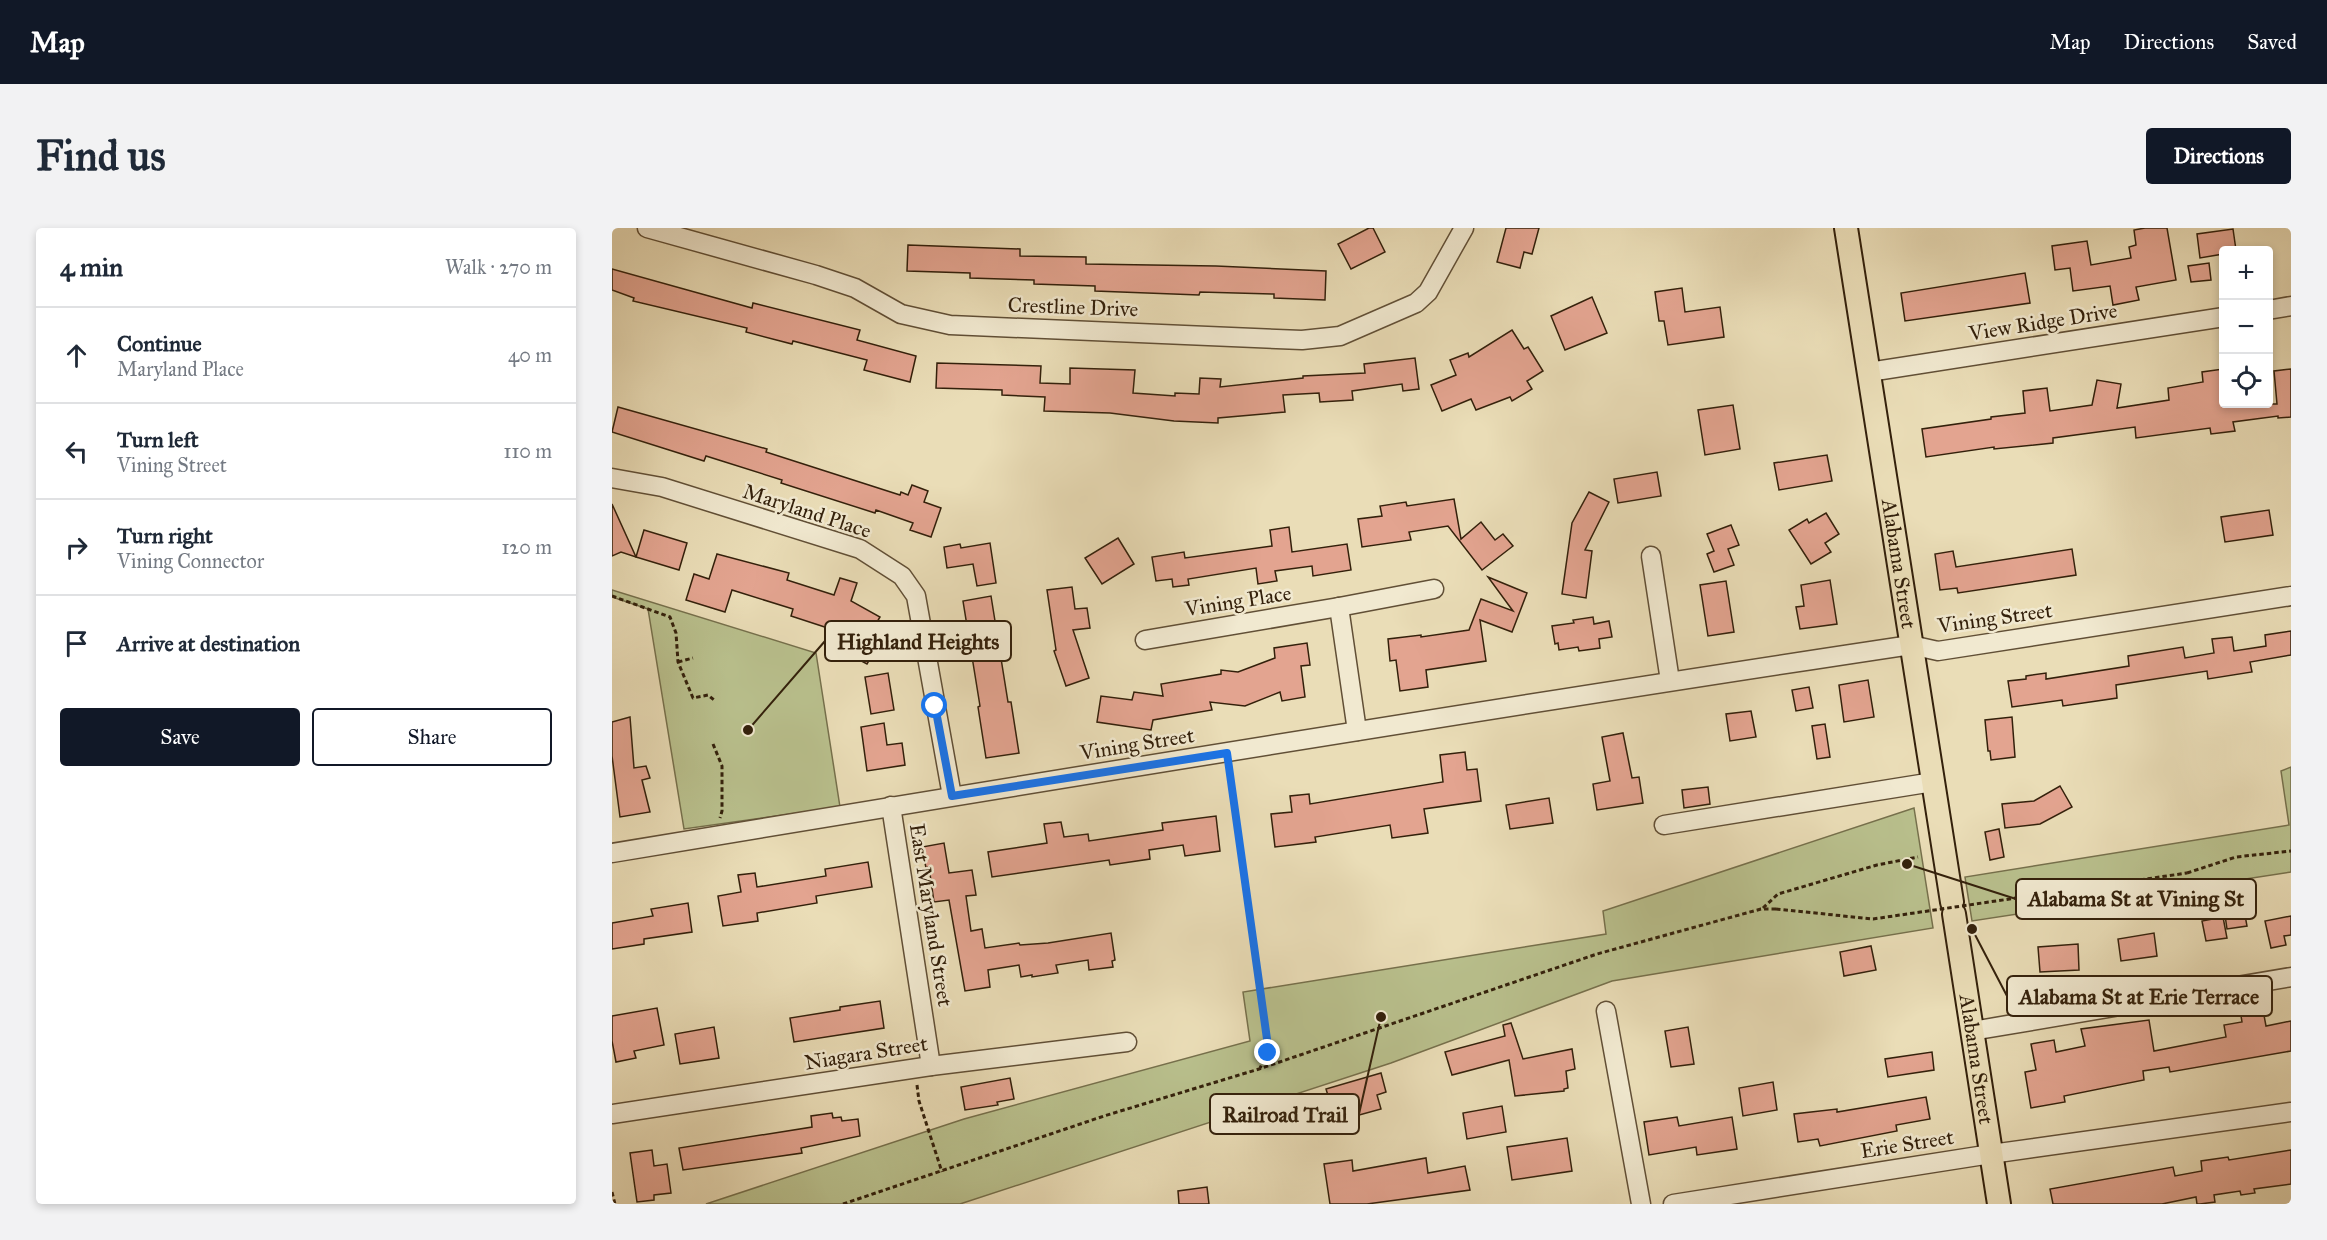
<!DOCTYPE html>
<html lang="en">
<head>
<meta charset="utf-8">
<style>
  :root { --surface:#fff; --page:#f2f2f3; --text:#1f2937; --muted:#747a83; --line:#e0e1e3; --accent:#111827 }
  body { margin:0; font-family:"IM FELL Great Primer",serif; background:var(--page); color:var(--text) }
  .controls { position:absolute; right:18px; top:18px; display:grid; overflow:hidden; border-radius:6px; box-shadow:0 3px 9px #0003 }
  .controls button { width:54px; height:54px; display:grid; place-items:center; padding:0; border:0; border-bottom:2px solid var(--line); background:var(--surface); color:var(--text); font:30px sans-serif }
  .stop { position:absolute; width:18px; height:18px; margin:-14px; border:4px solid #1a73e8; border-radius:50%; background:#fff }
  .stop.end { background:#1a73e8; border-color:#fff; box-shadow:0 2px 6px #0008 }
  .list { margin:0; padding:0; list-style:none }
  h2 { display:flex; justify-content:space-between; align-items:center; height:78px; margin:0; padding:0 24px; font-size:26px }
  h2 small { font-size:20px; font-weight:400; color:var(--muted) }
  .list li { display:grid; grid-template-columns:39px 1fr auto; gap:18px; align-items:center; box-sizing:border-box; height:96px; padding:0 24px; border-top:2px solid var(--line) }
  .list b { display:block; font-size:22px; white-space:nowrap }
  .list p { margin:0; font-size:20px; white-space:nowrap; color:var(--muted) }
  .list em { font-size:20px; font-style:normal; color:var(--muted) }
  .actions { display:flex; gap:12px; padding:18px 24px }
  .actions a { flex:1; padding:14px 0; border:2px solid var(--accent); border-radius:6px; text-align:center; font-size:21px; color:var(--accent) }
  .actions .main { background:var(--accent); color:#fff }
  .icon { flex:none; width:33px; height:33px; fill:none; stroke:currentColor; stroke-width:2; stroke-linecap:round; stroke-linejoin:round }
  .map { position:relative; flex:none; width:1679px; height:976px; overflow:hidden; border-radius:6px }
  header { display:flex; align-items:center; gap:36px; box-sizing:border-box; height:84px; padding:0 30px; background:var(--accent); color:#fff }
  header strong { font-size:28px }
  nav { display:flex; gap:33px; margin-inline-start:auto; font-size:21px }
  .intro { display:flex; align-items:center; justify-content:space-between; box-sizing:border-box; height:144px; padding:0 36px }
  h1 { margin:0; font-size:42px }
  .button { padding:15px 27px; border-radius:6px; background:var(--accent); color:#fff; font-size:21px; font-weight:700 }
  main { display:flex; gap:36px; padding:0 36px }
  aside { flex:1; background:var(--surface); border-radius:6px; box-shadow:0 3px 9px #0003 }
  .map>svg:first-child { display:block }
  .green { fill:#b9c08d; stroke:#76704c; stroke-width:1.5 }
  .building { fill:#e3a490; stroke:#33200b; stroke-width:1.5 }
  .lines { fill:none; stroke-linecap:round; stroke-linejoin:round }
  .minor-casing { stroke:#614f36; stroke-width:21 }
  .major-casing { stroke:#33200b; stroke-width:26 }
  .path { stroke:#33200b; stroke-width:3; stroke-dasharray:4.5 3; stroke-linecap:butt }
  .minor { stroke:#f1e9d0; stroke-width:18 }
  .major { stroke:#eaddb7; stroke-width:22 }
  .path-bridge { stroke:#33200b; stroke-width:3; stroke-dasharray:4.5 3; stroke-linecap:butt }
  .route { stroke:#1a73e8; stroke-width:8 }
  .labels { text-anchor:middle; stroke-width:5; stroke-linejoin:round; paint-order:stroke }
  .street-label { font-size:21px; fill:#33200b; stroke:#f1e9d0 }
  .leader { fill:none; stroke:#33200b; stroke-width:2 }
  .callout-dot { fill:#33200b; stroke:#f1e9d0; stroke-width:2 }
  .callout { fill:#f1e9d0; stroke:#33200b; stroke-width:2 }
  .callout-label { font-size:22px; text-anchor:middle; font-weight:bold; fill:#33200b }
</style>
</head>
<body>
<header>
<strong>Map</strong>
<nav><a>Map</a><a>Directions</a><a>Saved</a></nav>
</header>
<div class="intro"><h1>Find us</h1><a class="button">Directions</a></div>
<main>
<aside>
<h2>4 min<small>Walk · 270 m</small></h2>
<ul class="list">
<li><svg class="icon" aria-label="ahead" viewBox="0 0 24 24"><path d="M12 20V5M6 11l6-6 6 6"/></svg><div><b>Continue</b><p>Maryland Place</p></div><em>40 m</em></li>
<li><svg class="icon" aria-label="left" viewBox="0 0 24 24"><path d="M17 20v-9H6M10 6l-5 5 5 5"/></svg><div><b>Turn left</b><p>Vining Street</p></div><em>110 m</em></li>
<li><svg class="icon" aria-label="right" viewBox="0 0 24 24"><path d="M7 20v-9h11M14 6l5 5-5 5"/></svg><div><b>Turn right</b><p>Vining Connector</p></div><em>120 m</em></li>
<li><svg class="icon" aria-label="arrive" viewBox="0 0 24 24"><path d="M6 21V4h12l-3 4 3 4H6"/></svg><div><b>Arrive at destination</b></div></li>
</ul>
<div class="actions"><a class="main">Save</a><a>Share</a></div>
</aside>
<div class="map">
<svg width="1679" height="976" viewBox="0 0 1679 976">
  <rect width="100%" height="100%" fill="#eaddb7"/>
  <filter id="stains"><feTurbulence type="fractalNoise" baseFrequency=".00333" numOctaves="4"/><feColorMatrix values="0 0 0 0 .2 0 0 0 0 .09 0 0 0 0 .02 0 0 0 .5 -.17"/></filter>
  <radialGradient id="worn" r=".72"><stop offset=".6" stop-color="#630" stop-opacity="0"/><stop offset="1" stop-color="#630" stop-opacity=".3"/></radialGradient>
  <g class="green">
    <polygon points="0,362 204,425 228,579 72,601 36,381 0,369"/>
    <polygon points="1679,539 1679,644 1360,693 1353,649 1677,597 1669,543"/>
    <polygon points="1302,580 1321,700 1000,753 779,835 348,976 94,976 352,891 638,813 631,764 994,706 991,683"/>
  </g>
  <g class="building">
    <polygon points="757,0 761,0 773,24 739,41 726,16"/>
    <polygon points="894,0 927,0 920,26 912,24 908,40 885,34"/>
    <polygon points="1533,0 1555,0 1564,52 1524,59 1527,72 1501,77 1498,58 1461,63 1458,40 1443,42 1440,18 1475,13 1479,37 1519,30 1517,19 1524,17 1522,2"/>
    <polygon points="1621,1 1624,22 1611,22 1611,26 1588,30 1585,6"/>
    <polygon points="296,17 408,21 408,28 474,29 474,36 604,38 714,43 713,72 662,70 662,66 588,64 587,67 483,63 483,58 422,56 422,52 358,50 358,45 295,43"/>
    <polygon points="1597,35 1599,52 1579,54 1576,38"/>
    <polygon points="0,41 140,80 141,75 248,102 245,112 304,128 298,154 252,142 255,132 181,113 180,116 134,104 135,100 21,73 22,70 0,62"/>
    <polygon points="1413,45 1418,75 1293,93 1289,65"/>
    <polygon points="1070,60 1073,84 1108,79 1112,109 1056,117 1052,93 1047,93 1043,64"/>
    <polygon points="980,69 995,105 953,122 939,88"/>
    <polygon points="900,102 912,121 916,119 931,143 915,153 920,161 900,173 898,169 864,182 859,171 830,183 819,157 844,147 838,132 856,125 857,129"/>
    <polygon points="803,130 807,161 791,163 790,156 740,163 741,172 708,174 707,165 671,167 673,184 606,190 606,195 562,193 498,185 432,183 433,169 390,167 390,162 324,160 325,135 429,138 428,155 458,156 458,140 523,142 521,165 563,168 563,165 587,166 588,150 609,151 608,159 691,150 691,148 753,145 752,136"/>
    <polygon points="1611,141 1611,176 1665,176 1662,143 1679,141 1679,189 1666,190 1666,188 1621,194 1623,203 1599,206 1598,200 1524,210 1523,199 1441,210 1441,215 1382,221 1382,219 1314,229 1310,201 1379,191 1379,189 1413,185 1411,163 1435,160 1438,183 1480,177 1485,152 1509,156 1505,180 1557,172 1556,160 1591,154 1590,144"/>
    <polygon points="1121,177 1128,221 1093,227 1086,182"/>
    <polygon points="6,179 155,221 154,224 288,267 289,264 296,267 300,257 316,263 312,274 329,280 319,309 298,302 301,295 264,282 263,285 169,255 170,252 94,228 92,233 0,204"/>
    <polygon points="1215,227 1220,253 1167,262 1162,235"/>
    <polygon points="1045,244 1049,268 1006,275 1002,251"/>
    <polygon points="977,264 997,274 973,322 980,323 974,370 950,366 960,295"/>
    <polygon points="842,271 849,311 869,294 883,312 891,306 901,318 870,342 836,298 797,304 799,312 750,319 746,291 770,288 768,278 794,274 795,278"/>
    <polygon points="0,276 24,329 9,324 0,328"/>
    <polygon points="1657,282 1661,307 1613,314 1609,289"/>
    <polygon points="1214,285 1227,306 1213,315 1219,324 1199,336 1177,302 1195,291 1197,295"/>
    <polygon points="1119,297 1127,317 1116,321 1122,337 1102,344 1095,326 1102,323 1095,306"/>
    <polygon points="677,299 680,324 735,316 739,342 701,348 700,338 663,343 665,353 646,356 644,340 576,351 577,357 561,359 560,351 544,353 540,329 572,324 573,330 660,318 658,302"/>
    <polygon points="32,302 75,315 67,342 24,329"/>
    <polygon points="506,310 522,336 490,356 473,330"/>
    <polygon points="378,315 384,355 365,358 361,336 335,340 332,319 348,316 349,320"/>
    <polygon points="1460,321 1464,347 1346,365 1345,360 1328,362 1323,326 1341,323 1344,339"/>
    <polygon points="105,326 177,345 175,352 222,367 228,350 245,355 239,373 268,389 255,411 266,417 255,436 223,419 231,405 179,388 181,381 120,362 113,384 74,372 82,346 97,351"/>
    <polygon points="876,349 915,365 900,404 868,392 874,433 814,442 816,459 788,463 784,432 778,433 776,411 809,407 809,409 857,402 869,371 901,383"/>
    <polygon points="1218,352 1225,396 1188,401 1184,379 1192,378 1189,357"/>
    <polygon points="1114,353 1122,404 1096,408 1088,357"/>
    <polygon points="460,359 463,381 475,380 478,400 461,402 477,450 454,458 442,423 444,422 435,362"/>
    <polygon points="379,368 396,474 399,474 407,525 374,530 366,479 368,478 351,373"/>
    <polygon points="981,389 982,396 997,393 1000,409 987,411 988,420 967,423 966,419 947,422 946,415 943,416 940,398 962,395 961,392"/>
    <polygon points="1679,403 1679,427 1638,434 1640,444 1596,451 1595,443 1504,457 1505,470 1451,478 1450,472 1400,479 1396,453 1414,451 1414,448 1434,445 1434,451 1517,438 1516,428 1571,419 1573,430 1602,425 1600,411 1620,409 1622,423 1654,418 1653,407"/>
    <polygon points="695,415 698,437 689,438 693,469 670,473 668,464 633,478 598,474 600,482 541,492 539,502 485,494 489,468 520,472 522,464 551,468 549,456 609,446 609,442 626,444 663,430 662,420"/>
    <polygon points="276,445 282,482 259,486 253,449"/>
    <polygon points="1256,452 1262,489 1232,494 1227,457"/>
    <polygon points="1197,459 1201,480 1184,483 1180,462"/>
    <polygon points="1139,483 1144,509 1118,513 1114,486"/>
    <polygon points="18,489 22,540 34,538 38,550 30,552 38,584 8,589 0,528 0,494"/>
    <polygon points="1400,489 1403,529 1379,532 1378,523 1376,523 1373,492"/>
    <polygon points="272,495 275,517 290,515 293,537 255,543 249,499"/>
    <polygon points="1213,496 1218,529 1205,531 1200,498"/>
    <polygon points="1011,505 1020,550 1027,549 1031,575 985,582 981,556 998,553 990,509"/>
    <polygon points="853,524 855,542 865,541 869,573 812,581 816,605 780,610 778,597 703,609 704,614 663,619 659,586 680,584 678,568 697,566 698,576 831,554 828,527"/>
    <polygon points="1448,558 1460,579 1428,596 1393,600 1390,576 1422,573"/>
    <polygon points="1096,559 1098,576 1072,580 1070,562"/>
    <polygon points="937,570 941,595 898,601 894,577"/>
    <polygon points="604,588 608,623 573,628 571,617 537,622 538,631 498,637 497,632 380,649 376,624 435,615 432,596 449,594 452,609 476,606 477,613 551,602 550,595"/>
    <polygon points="1387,601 1392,629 1378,632 1373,604"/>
    <polygon points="332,615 337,645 360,642 364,667 354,668 359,703 370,701 373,720 407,715 408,717 436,715 499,705 503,732 500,733 501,739 477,742 476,732 444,737 446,745 420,749 420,747 409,749 407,737 376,742 378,759 353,763 337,672 322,674 317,639 314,640 310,619"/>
    <polygon points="256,634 260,659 204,668 205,675 145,685 146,693 111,698 106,668 129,664 126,647 143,645 145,659 214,648 213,641"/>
    <polygon points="76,675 80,704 32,711 32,716 0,721 0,695 41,688 39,681"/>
    <polygon points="1631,676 1635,698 1615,701 1612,680"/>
    <polygon points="1679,688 1679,707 1672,708 1674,717 1659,720 1653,693"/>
    <polygon points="1611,689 1615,710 1594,713 1590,693"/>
    <polygon points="1542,705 1545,728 1509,733 1506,711"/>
    <polygon points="1466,716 1467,742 1428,744 1426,719"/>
    <polygon points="1259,718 1264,742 1232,748 1228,724"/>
    <polygon points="1648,766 1654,798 1679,793 1679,823 1558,844 1557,839 1531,843 1532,852 1452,868 1453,874 1419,880 1413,844 1424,842 1419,816 1442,812 1444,824 1473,818 1469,801 1537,792 1542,823 1614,809 1612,797 1630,794 1626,769"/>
    <polygon points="268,773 272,800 182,814 178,790 228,782 228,779"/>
    <polygon points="45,780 52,817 22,823 24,830 4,834 0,813 0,788"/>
    <polygon points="899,795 911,831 960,821 963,841 954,843 956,860 952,861 952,863 903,868 897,832 840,847 833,824 893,808 891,797"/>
    <polygon points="102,799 107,830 68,836 63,806"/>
    <polygon points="1076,799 1082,836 1059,839 1053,803"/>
    <polygon points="1320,824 1322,842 1276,849 1273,831"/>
    <polygon points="769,845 774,864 765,867 769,881 729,892 729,890 717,893 712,876 718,874 714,861"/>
    <polygon points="398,850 402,871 385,874 386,877 353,882 349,859"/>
    <polygon points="1161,854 1165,882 1131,888 1127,860"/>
    <polygon points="1314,869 1318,891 1284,897 1285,903 1208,918 1206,911 1186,914 1182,886 1225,881 1225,884"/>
    <polygon points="890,878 894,904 855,911 851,885"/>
    <polygon points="220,885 221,890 229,889 230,893 246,891 248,908 189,920 190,925 71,942 67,920 200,899 199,888"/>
    <polygon points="1065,889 1067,898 1120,889 1125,921 1085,927 1084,919 1037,927 1032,894"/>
    <polygon points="955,910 960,943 900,952 895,919"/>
    <polygon points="40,922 42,938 55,936 59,965 42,967 42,972 25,974 18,925"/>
    <polygon points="1679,922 1679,956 1642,961 1643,965 1629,967 1628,963 1602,967 1603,974 1588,976 1585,976 1584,969 1550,976 1441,976 1438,961 1561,939 1563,948 1590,943 1589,933 1616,929 1617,932"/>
    <polygon points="814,930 816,945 853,938 858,962 755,976 718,976 712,936 740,932 741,943"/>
    <polygon points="595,959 597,976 567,976 566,963"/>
  </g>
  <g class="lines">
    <defs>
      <g id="minor">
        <polyline points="35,0 204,47 243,60 289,86 338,97 690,112 728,108 804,75 816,64 852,0"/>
        <polyline points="1656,82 1679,78"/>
        <polyline points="1257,144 1612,89"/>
        <polyline points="0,250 50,259 248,321 290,348 304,368 340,568"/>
        <polyline points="1039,328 1058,453"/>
        <polyline points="727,379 745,503"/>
        <polyline points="533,412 727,379 822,361"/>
        <polyline points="279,578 319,838"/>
        <polyline points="1052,597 1321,554"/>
        <path d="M 0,625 C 433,553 866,482 1299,417 L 1326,423 L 1679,368"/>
        <polyline points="994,783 1029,976"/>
        <polyline points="1360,803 1679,749"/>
        <polyline points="0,886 319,838 515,814"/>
        <polyline points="1061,976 1379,926 1679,884"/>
      </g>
      <g id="major">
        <path id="s1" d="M 1234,0 L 1340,674"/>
        <path id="s2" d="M 1342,686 L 1387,976"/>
      </g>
    </defs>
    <use href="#minor" class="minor-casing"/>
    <use href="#major" class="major-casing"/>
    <g class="path">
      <polyline points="0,368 58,389 64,405 66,434 81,470 96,467 102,472"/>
      <polyline points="66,434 81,430"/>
      <polyline points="101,516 110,538 110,583 108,590"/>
      <polyline points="617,542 655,811 656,825 648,840"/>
      <polyline points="1575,645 1624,629 1679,623"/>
      <polyline points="1151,680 1166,666 1265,637 1306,629"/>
      <polyline points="305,857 307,873 330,944"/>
      <polyline points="0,964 3,976"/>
      <polyline points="231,976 492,888 647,841 985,726 1149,681 1164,681"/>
    </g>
    <use href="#minor" class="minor"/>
    <use href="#major" class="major"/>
    <polyline class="path-bridge" points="1164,681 1261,691 1575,645"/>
  </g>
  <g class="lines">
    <polyline class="route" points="323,478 340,568 615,525 655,811 656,825"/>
  </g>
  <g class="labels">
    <g class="street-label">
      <text transform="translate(461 79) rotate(2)" y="7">Crestline Drive</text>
      <text transform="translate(1431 94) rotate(-9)" y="7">View Ridge Drive</text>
      <text transform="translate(195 283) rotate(18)" y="7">Maryland Place</text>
      <text dy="7" stroke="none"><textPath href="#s1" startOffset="340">Alabama Street</textPath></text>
      <text transform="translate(626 373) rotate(-9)" y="7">Vining Place</text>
      <text transform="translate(1383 390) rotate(-8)" y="7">Vining Street</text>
      <text transform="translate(525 516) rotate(-9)" y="7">Vining Street</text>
      <text transform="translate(319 687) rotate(81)" y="7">East Maryland Street</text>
      <text transform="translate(254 825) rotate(-9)" y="7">Niagara Street</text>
      <text dy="7" stroke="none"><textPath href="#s2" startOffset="147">Alabama Street</textPath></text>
      <text transform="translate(1295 916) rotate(-9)" y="7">Erie Street</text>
    </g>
  </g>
  <path class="leader" d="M136 502L213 413M1295 636L1404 671M1360 701L1395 768M769 789L747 886"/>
  <g class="callout-dot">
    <circle cx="136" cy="502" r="6"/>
    <circle cx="1295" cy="636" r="6"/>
    <circle cx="1360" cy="701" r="6"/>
    <circle cx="769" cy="789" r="6"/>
  </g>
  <g class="callout">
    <rect x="213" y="393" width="186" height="40" rx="6"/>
    <rect x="1404" y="651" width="240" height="40" rx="6"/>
    <rect x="1395" y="748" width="265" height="40" rx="6"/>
    <rect x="598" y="866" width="149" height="40" rx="6"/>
  </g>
  <g class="callout-label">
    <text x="306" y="421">Highland Heights</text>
    <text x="1524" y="678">Alabama St at Vining St</text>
    <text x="1527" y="776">Alabama St at Erie Terrace</text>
    <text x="673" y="894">Railroad Trail</text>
  </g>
  <rect width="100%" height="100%" filter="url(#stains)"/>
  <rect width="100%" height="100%" fill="url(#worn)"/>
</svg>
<div class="controls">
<button>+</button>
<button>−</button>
<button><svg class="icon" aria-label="locate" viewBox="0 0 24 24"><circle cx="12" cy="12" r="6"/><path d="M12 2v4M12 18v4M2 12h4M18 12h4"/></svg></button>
</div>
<div class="stop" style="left:323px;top:478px"></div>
<div class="stop end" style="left:656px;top:825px"></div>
</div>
</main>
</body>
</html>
